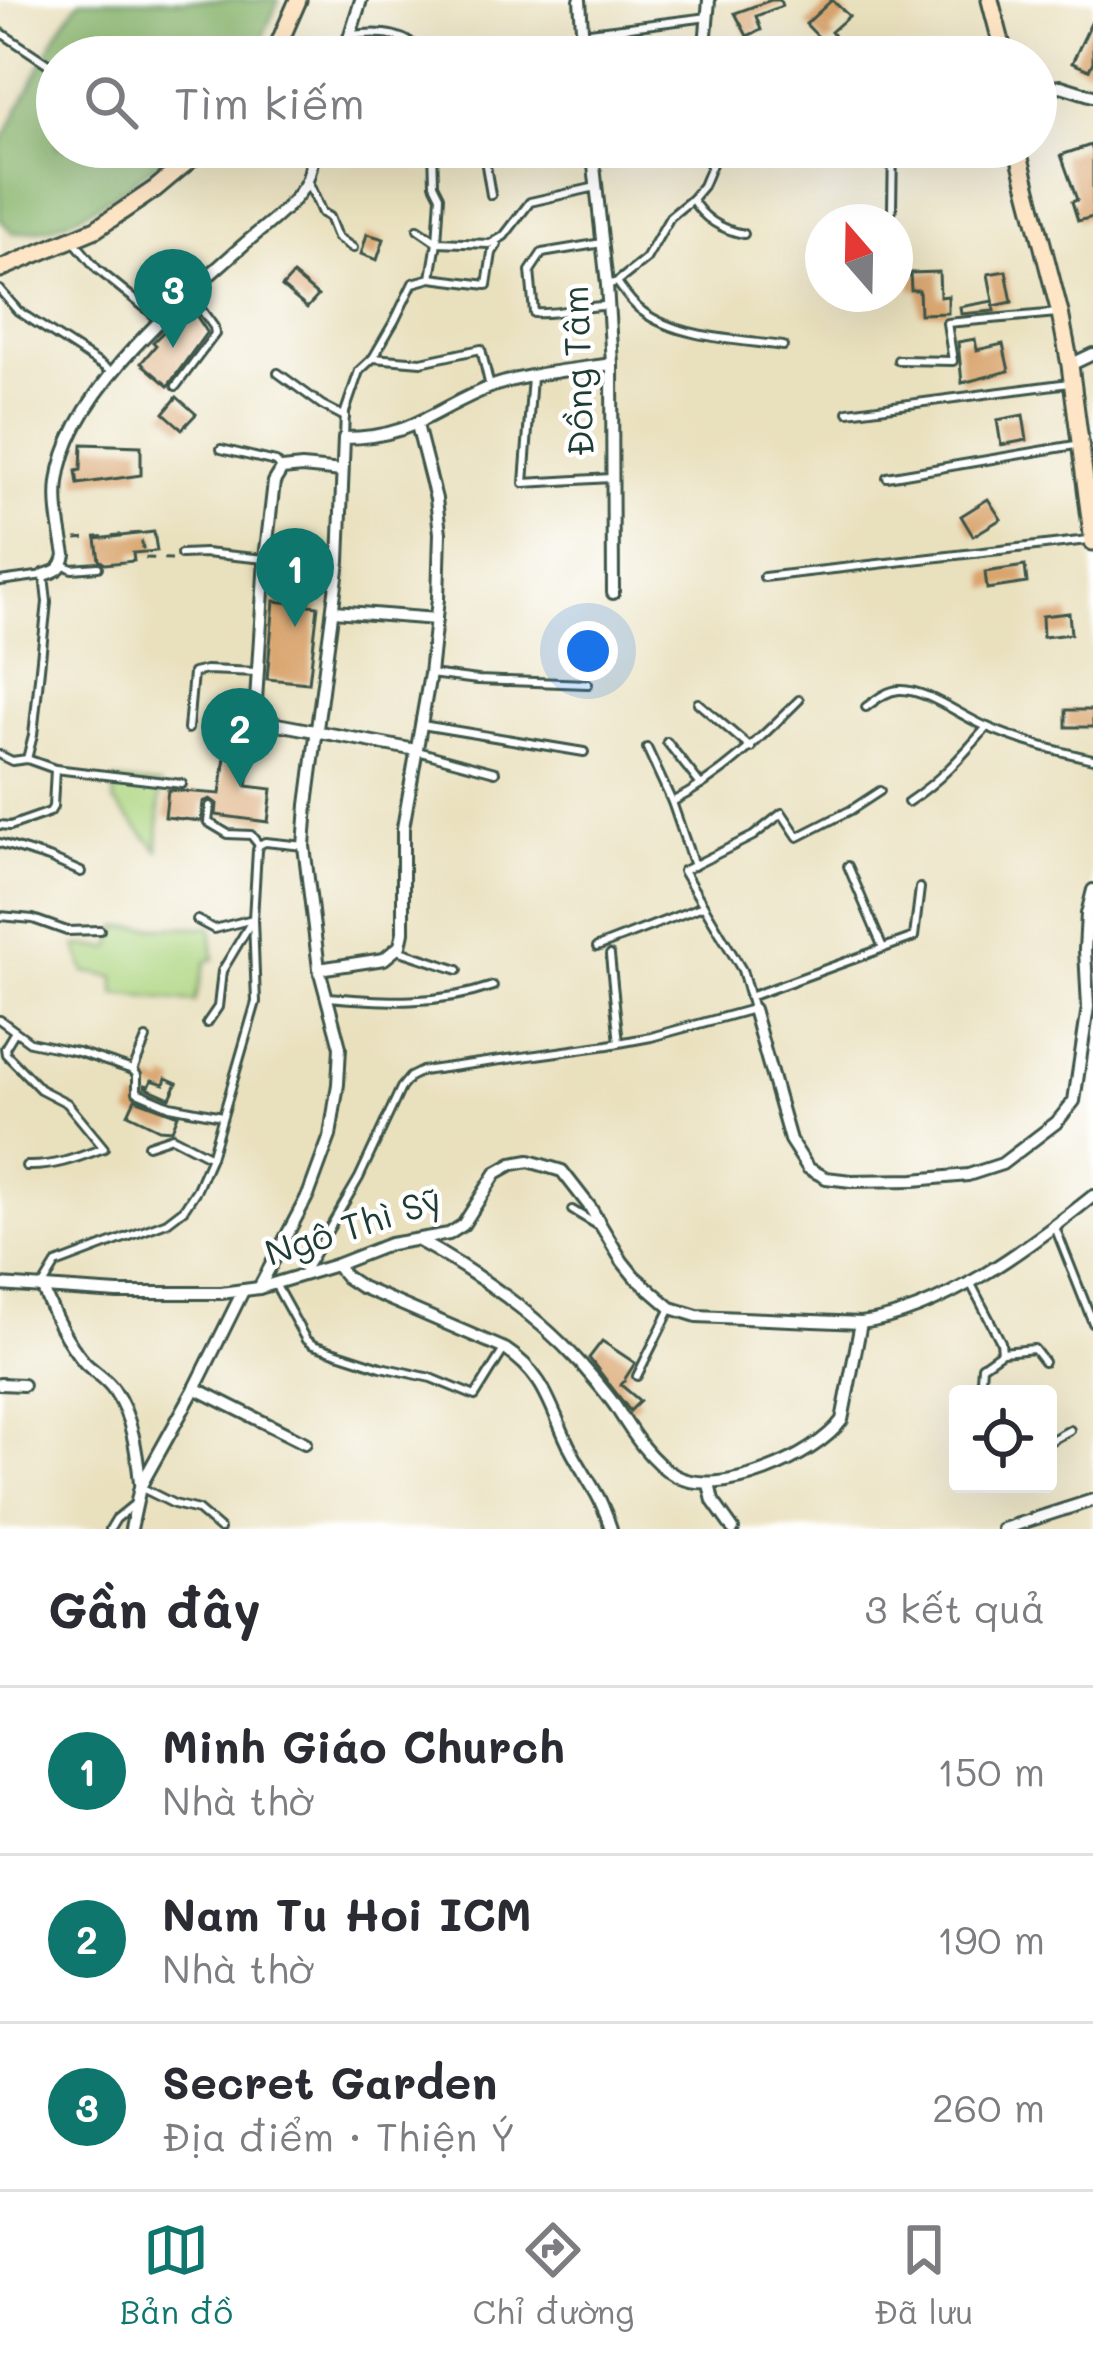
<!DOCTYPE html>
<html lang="vi">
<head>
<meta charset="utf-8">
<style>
  :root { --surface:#fff; --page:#f7f7f7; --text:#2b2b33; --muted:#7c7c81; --line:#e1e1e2; --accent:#0f766e }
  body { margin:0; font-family:Mali,sans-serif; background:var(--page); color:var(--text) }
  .controls { position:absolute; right:36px; bottom:36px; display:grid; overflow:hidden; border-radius:12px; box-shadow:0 12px 48px #0002 }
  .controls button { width:108px; height:108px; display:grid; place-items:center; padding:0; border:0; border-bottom:3px solid var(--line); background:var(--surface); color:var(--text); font:60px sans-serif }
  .compass { position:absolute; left:805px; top:204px; width:108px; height:108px; border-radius:50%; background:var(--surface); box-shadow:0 12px 48px #0002; rotate:340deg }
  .you { position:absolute; left:588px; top:651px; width:42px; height:42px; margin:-30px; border:9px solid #fff; border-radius:50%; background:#1a73e8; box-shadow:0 0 0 18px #1a73e833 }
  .badge { display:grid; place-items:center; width:78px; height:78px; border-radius:50%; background:var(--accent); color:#fff; font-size:39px; font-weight:700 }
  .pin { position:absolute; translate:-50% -99px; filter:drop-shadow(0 3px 6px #0008) }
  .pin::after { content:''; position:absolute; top:63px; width:42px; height:36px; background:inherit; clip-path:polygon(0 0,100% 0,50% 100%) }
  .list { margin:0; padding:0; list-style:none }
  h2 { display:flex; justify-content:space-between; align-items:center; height:156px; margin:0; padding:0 48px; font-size:51px }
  h2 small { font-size:39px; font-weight:400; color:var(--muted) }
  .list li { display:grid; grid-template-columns:78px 1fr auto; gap:36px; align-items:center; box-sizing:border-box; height:168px; padding:0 48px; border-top:3px solid var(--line) }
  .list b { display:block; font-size:45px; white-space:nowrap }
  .list p { margin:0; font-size:39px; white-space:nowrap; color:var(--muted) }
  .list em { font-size:39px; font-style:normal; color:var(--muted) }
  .icon { flex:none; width:66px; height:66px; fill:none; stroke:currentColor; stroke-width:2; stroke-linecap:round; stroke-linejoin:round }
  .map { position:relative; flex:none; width:1093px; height:1529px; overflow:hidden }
  .search { position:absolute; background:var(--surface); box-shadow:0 12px 48px #0002; left:36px; right:36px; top:36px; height:132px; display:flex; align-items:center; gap:30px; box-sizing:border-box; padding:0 42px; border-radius:66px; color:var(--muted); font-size:45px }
  .sheet { height:660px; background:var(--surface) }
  nav { display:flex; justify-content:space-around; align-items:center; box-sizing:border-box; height:168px; border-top:3px solid var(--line); background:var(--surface); font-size:33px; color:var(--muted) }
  nav a { display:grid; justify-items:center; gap:6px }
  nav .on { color:var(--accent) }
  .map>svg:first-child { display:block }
  .green { fill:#add580; stroke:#66895a; stroke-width:3 }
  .forest { fill:#8ab66e; stroke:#547a51; stroke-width:3 }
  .building { fill:#d9a56e }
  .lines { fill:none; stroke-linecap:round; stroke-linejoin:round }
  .lane-casing { stroke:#3d5549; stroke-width:12 }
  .street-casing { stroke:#3d5549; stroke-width:16 }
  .secondary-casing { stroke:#3d5549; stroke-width:21 }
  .path { stroke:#3d5549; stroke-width:3; stroke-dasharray:9 9; stroke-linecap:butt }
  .lane { stroke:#fff; stroke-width:6 }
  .street { stroke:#fff; stroke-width:10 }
  .secondary { stroke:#fde5c5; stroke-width:15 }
  .labels { text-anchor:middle; stroke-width:9; stroke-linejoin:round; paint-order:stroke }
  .street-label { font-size:36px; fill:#1f3d34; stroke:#fff }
</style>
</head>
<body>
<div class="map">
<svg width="1093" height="1529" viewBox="0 0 1093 1529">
  <rect width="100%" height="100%" fill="#fff"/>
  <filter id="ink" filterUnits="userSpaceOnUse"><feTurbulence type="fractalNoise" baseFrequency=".00833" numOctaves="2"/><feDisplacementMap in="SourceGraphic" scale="24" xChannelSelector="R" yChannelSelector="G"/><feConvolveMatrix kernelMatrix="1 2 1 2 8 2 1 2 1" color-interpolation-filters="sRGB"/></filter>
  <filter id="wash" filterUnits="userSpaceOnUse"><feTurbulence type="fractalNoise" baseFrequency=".004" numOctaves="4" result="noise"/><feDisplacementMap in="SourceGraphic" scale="48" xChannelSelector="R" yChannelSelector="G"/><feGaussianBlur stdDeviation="2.7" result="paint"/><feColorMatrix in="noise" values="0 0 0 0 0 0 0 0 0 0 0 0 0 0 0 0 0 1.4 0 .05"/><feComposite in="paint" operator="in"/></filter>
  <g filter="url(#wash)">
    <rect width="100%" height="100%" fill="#e9e0bd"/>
    <g class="green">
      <polygon points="115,780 160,785 158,850 114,802"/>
      <polygon points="118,927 211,927 214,959 206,961 195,1002 115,994 115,977 85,972 76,946 111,948"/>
    </g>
    <path class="forest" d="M 80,0 L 279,0 L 259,45 L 250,57 L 57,57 L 57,147 L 177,147 C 139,177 98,211 52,227 C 40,231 25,231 13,233 L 0,219 L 0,145 L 59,30 Z"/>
    <g id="blocks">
      <g class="building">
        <polygon points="771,0 780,0 782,6 756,16 761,30 747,36 735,13"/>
        <polygon points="832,0 849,16 831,32 835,37 826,45 806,24"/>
        <polygon points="1093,19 1093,62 1089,70 1072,63"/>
        <polygon points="1091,145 1093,152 1093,217 1078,221 1072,202 1077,200 1061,155"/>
        <polygon points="367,234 384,239 377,260 361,254"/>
        <polygon points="1006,271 1012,302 994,306 988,274"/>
        <polygon points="939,272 940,297 948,296 948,313 920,314 919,290 911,290 910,273"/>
        <polygon points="293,275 318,296 307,308 282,287"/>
        <polygon points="993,301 994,311 961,314 960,307"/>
        <polygon points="190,306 207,332 168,386 141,363 156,345 153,342"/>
        <polygon points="975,339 977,350 1003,344 1009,371 962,383 958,342"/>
        <polygon points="177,397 196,414 182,429 164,413"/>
        <polygon points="1023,415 1027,440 1001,445 997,420"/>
        <polygon points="82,444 141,446 141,475 78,484 76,471 81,470"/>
        <polygon points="988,499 1001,519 973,536 961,516"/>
        <polygon points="154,532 157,551 133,553 134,561 105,564 99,560 96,539"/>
        <polygon points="1025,566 1027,583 987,589 985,572"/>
        <polygon points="274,601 318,606 309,683 267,679"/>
        <polygon points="1069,613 1071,634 1043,637 1042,616"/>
        <rect x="1066" y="710" width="27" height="17"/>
        <polygon points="226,750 252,753 247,786 272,789 268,822 216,815 217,804 210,799 203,802 201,821 165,817 168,790 220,794"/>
        <polygon points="166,1078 177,1083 170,1098 145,1087 145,1085 149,1086 152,1080 164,1084"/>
        <polygon points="135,1099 178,1115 172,1130 159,1129 128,1114"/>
        <polygon points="602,1341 635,1363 621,1385 640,1401 630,1411 589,1358"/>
      </g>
    </g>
  </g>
  <g filter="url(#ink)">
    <use href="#blocks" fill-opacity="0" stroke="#3d5549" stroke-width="3"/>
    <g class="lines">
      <defs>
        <g id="lane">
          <polyline points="0,32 57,70"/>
          <polyline points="582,33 708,17"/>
          <path d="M 351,35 C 383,31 406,33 429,57"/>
          <polyline points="309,184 322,213 329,217 337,237 353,248"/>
          <polyline points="491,195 483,148 492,147"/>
          <path d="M 692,199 C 703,219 723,230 744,234"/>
          <polyline points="888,222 892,209 893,147"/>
          <polyline points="418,229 437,242 490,244 504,236 530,202 596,187"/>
          <polyline points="73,240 97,269 159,319"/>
          <path d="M 602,243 L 542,253 L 530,271 L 534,313 C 564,315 580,305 608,306"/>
          <polyline points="431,278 487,285 492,253 497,245"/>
          <path d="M 617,282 C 624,292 631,303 642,311 C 676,338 741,340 783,346"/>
          <polyline points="607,285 617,282 646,259 670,217 692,199 703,186 719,147"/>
          <polyline points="0,290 18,311 112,372"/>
          <polyline points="373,358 421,362 481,349 490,387"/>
          <polyline points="898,360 953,361 947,323 1057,313"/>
          <polyline points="278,373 322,405 345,417"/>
          <polyline points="532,377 524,483 611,478"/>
          <polyline points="176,386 215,334 214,327 190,294"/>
          <polyline points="848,412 1069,383"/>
          <polyline points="344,438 345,412 359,371 373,358 395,320 413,283 431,278 437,242 440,196 434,184 433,147"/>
          <polyline points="221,449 276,462 282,469"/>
          <polyline points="887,477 1075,445"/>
          <polyline points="181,554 205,553 265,559"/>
          <polyline points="63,564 72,569 98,567"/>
          <polyline points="764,577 1088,540"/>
          <polyline points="0,581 44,575 47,602 33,735 27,759"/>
          <polyline points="430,674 478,680 588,684"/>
          <polyline points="698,703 751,748"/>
          <path d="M 866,707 C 876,700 886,691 899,690 C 924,688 961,716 985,726 C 1019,741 1056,751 1093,759"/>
          <polyline points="422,725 584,752"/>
          <polyline points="188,729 193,673 206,670 258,672"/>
          <polyline points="667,742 701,785"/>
          <polyline points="647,748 672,802"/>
          <polyline points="417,751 495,772"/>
          <polyline points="0,755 12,761 27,759 55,769 182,784"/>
          <path d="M 908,802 C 940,781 962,756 987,727"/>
          <polyline points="210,806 208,822 228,834 251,835 259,845"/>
          <polyline points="0,825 10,826 50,812 53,807 55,769"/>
          <polyline points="0,843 49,858 81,872"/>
          <path d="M 694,866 L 672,802 C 721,777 760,739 799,700"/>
          <polyline points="848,866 883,948"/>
          <polyline points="0,916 33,919 67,931 100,930"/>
          <polyline points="197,920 214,929 253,919"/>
          <polyline points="597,947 703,906"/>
          <polyline points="397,950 458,970"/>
          <polyline points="610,955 619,1043"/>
          <path d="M 328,997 C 385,1002 438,1005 493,986"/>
          <polyline points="749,997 914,937 920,888"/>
          <polyline points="0,1020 30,1042 78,1052 133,1070 137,1075 137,1092 170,1106 222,1116"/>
          <polyline points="207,1023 218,1007 222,971 253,919"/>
          <path d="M 14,1033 L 5,1048 L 6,1054 L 40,1089 L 67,1103 L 104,1148 C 77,1158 54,1167 26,1166"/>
          <polyline points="133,1070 146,1039"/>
          <polyline points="148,1145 172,1137 211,1157"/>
          <polyline points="572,1210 599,1226"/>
          <polyline points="1055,1227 1093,1323"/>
          <polyline points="304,1272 359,1178 401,1088 410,1077 422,1071 608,1045 651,1037 753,1009 742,970 683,871 753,836 782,813 798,837 851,810 880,791"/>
          <polyline points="970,1282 1001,1342 1002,1352 982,1366 980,1394"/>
          <polyline points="275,1284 306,1340 313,1345 381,1367 431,1378 475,1396 503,1351"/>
          <polyline points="42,1287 56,1264 167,1222 184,1209 197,1189 211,1157 256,1002 253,919 257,850 259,845 265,842 304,846"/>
          <polyline points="1002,1352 1034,1349 1044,1362"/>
          <polyline points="637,1376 671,1308"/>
          <polyline points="1048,1442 1070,1430"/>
          <polyline points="140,1487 174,1504 198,1510 220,1529"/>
          <polyline points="110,1529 116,1519 132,1506"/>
        </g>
        <g id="street">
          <polyline points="580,0 584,57"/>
          <polyline points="343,57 361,0"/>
          <polyline points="704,57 709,0"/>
          <polyline points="1036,89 1061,86 1093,96"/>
          <polyline points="592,147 607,285 612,364 613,593"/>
          <polyline points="1070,365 1093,354"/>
          <polyline points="342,471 302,467 282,469 274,482 265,559 255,716 261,721 416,750"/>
          <path d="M 44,575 C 57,571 62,569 65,555 C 61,532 55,506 58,482 C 68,394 177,304 241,247 C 262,228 292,208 306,183 C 311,173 312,158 315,147"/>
          <polyline points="334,611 436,619"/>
          <polyline points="319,969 384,959 400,946 403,932 403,828 430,674 438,599 440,533 436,499 417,425"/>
          <polyline points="753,1009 790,1140 808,1168 826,1178 851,1181 914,1180 968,1175 1002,1164 1057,1122 1074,1101 1088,1007 1085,950 1087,914 1093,890"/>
          <path d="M 419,1241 C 477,1273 536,1314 581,1364 C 593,1378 606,1392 616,1407 C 631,1431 650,1462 676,1476 C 720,1499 815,1457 842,1420 L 861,1323"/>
          <path d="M 336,1265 L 346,1277 L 361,1287 L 505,1349 C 548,1377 550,1409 572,1452 C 587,1480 602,1497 611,1529"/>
          <path d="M 0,1285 L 118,1293 L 221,1293 L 259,1288 L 336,1265 L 390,1244 L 449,1234 L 463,1225 L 496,1173 L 512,1164 L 529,1161 L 562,1171 L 590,1207 L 622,1261 L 634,1276 L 671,1308 L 697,1316 L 861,1323 C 943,1312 1029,1247 1093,1196"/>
          <path d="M 42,1287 C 54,1315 65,1340 85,1363 C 94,1372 107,1379 114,1390 C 132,1416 137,1452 140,1483"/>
          <path d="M 259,1288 L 309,1193 L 330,1136 L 338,1084 L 340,1047 L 319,969 L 304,846 L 307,805 L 339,561 L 344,438 C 414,438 434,408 493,386 C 530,373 573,370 612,364"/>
          <polyline points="0,1384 23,1385"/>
          <polyline points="195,1388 305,1443"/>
          <polyline points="709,1484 713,1501 733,1529"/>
          <polyline points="131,1529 140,1487 195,1388 243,1291"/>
          <polyline points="1003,1529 1093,1500"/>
        </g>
        <g id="secondary">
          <polyline points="990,0 1005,57"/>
          <polyline points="273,57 298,0"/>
          <polyline points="1017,147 1060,313 1070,365 1093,542"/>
          <polyline points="0,269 96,229 155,189 205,147"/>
        </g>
      </defs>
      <use href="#lane" class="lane-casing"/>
      <use href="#street" class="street-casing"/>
      <use href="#secondary" class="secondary-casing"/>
      <g class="path">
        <polyline points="789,57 808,40"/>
        <polyline points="76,539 140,533 145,558 172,559"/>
      </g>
      <use href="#lane" class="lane"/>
      <use href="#street" class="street"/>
      <use href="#secondary" class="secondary"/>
    </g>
  </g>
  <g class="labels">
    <g class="street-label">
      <text transform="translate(578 371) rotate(-92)" y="13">Đồng Tâm</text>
      <text transform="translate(353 1226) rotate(-18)" y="13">Ngô Thì Sỹ</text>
    </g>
  </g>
</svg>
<div class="controls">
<button><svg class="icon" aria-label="locate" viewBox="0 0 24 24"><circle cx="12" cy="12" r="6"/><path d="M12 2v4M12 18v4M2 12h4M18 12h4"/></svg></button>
</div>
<svg class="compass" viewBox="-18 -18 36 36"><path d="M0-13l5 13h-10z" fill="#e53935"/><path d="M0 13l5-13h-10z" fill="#7c7c81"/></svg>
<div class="you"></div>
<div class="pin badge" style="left:295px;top:627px">1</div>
<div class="pin badge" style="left:240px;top:787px">2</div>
<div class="pin badge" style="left:173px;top:348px">3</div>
<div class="search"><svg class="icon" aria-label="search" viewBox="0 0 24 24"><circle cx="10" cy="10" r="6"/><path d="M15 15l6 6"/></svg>Tìm kiếm</div>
</div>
<section class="sheet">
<h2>Gần đây<small>3 kết quả</small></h2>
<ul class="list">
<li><span class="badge">1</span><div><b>Minh Giáo Church</b><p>Nhà thờ</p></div><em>150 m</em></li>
<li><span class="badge">2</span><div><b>Nam Tu Hoi ICM</b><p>Nhà thờ</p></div><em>190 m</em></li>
<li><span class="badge">3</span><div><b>Secret Garden</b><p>Địa điểm · Thiện Ý</p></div><em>260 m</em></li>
</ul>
</section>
<nav>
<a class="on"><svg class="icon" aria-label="map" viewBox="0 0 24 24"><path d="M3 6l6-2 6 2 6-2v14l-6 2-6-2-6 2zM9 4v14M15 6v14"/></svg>Bản đồ</a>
<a><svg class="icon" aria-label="directions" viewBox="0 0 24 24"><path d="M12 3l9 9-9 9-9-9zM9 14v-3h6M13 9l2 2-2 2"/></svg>Chỉ đường</a>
<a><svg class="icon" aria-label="saved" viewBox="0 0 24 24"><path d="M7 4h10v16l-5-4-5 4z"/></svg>Đã lưu</a>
</nav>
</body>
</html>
